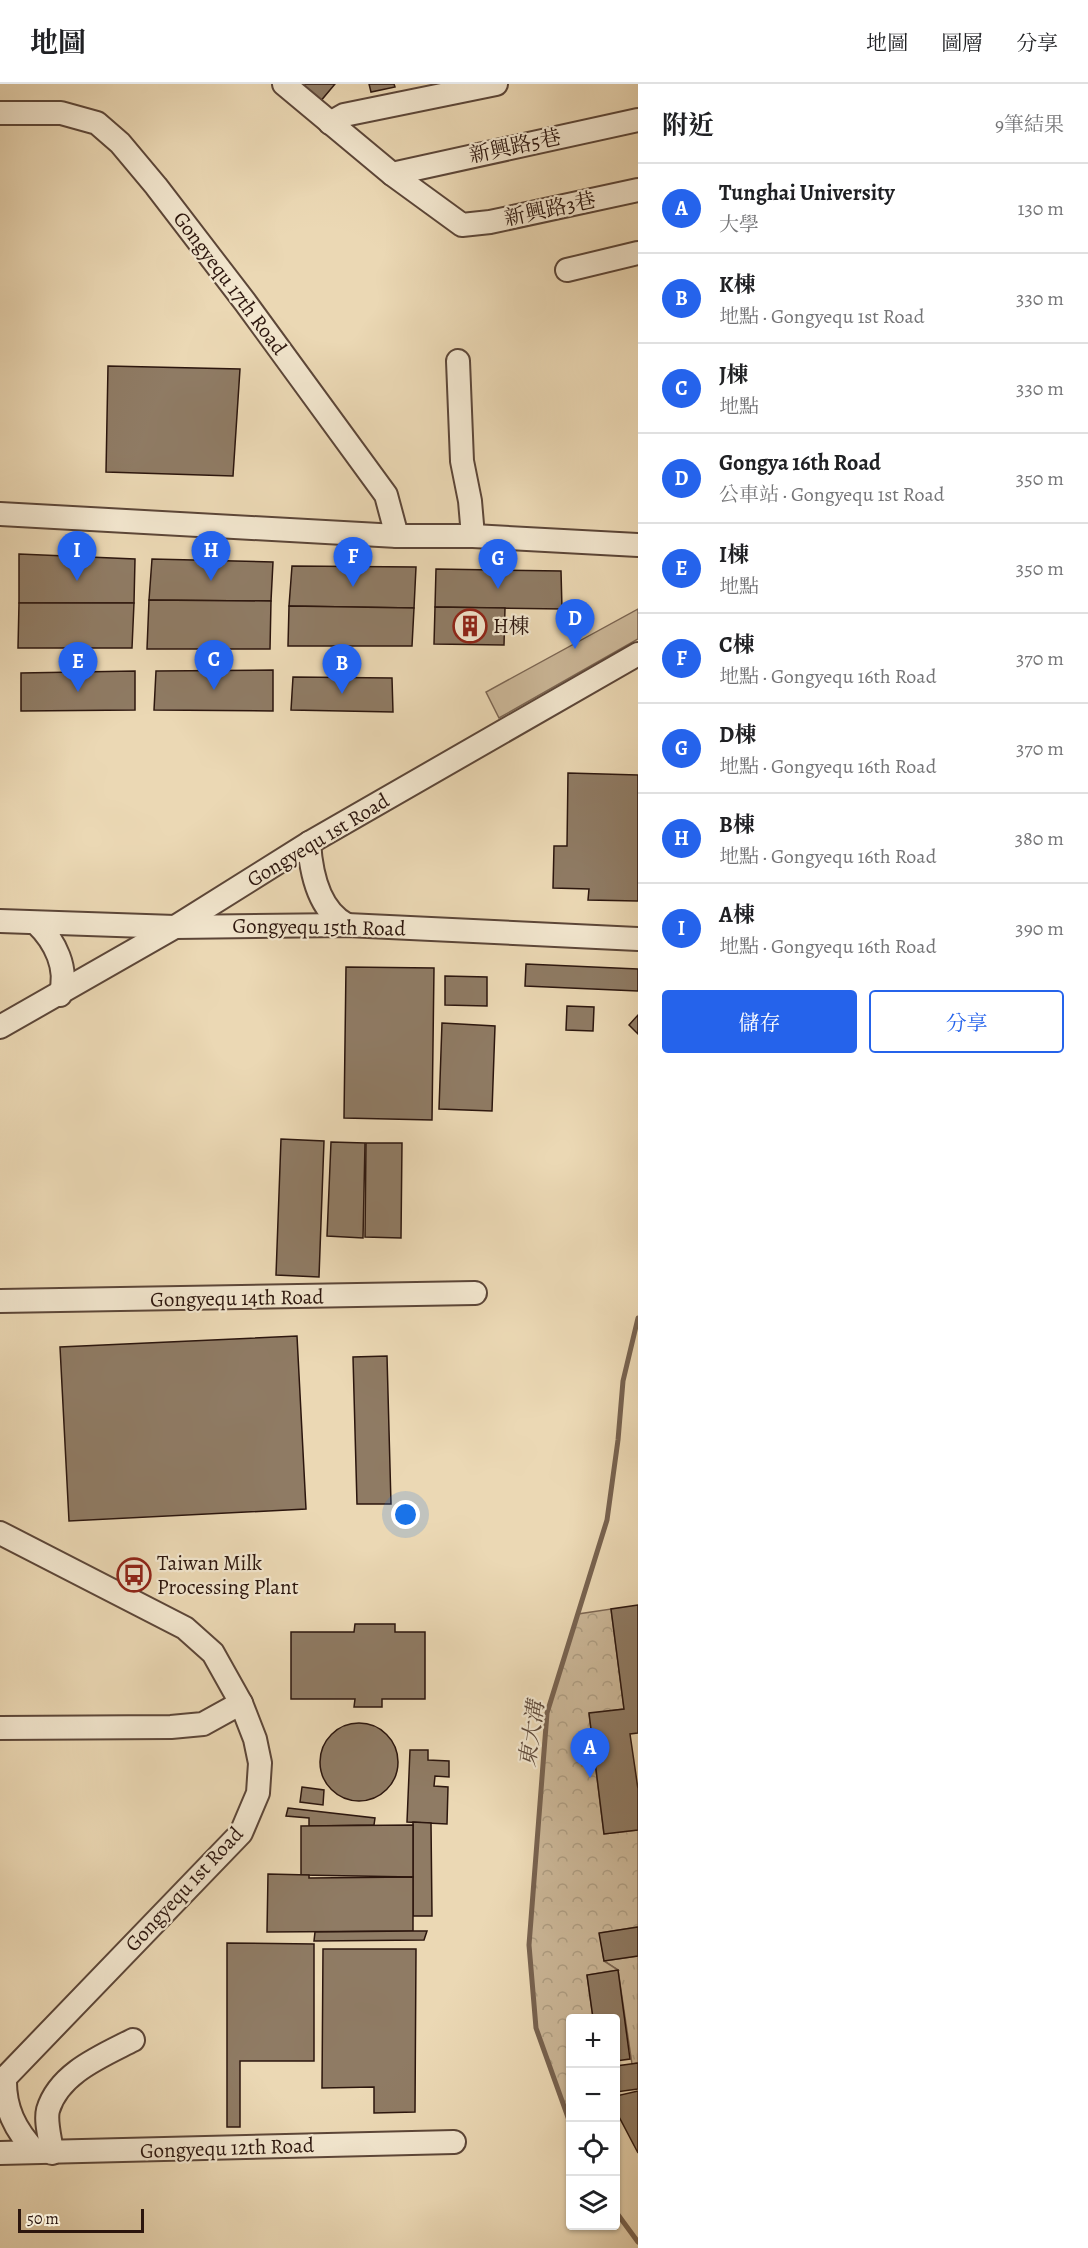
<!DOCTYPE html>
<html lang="zh-TW">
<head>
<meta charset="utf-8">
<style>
  :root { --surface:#fff; --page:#f6f6f6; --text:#202124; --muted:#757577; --line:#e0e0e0; --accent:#2563eb }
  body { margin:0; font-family:Alegreya,"Noto Serif TC",serif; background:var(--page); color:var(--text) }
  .controls { position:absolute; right:18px; bottom:18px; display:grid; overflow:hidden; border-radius:6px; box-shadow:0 2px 4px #0004 }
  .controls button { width:54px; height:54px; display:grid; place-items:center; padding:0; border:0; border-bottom:2px solid var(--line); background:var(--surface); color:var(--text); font:30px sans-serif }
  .scale { position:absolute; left:18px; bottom:15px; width:126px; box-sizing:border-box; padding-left:6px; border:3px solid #2c160e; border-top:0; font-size:16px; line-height:21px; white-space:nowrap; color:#2c160e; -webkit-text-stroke:4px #f2e6ce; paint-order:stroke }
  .you { position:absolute; left:406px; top:1431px; width:21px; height:21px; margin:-15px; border:4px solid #fff; border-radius:50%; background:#1a73e8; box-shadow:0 0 0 9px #1a73e833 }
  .badge { display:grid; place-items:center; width:39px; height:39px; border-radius:50%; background:var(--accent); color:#fff; font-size:20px; font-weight:700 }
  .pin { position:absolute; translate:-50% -50px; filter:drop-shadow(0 2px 3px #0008) }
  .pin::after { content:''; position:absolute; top:32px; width:21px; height:18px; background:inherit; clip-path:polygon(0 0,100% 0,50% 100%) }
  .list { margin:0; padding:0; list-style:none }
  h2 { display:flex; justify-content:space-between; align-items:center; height:78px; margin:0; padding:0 24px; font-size:26px }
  h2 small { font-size:20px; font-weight:400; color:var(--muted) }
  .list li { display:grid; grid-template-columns:39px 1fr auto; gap:18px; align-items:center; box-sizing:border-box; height:90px; padding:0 24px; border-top:2px solid var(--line) }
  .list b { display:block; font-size:22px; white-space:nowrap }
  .list p { margin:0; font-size:20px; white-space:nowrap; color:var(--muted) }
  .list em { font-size:20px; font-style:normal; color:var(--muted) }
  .actions { display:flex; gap:12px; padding:18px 24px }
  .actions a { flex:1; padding:14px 0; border:2px solid var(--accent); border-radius:6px; text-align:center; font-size:21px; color:var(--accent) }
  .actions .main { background:var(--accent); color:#fff }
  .icon { flex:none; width:33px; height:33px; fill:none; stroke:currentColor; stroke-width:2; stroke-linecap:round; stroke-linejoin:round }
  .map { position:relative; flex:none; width:638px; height:2164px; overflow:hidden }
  header { display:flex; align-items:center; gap:36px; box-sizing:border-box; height:84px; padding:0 30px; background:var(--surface); border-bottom:2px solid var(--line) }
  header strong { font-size:28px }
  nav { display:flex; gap:33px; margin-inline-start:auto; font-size:21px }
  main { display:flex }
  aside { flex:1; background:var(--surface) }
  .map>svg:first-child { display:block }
  .grass { fill:url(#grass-tufts); stroke:#7c6653; stroke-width:1.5 }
  .forest { fill:url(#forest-crowns); stroke:#7c6653; stroke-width:1.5 }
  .garden { fill:#cbb798; stroke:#7c6653; stroke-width:1.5 }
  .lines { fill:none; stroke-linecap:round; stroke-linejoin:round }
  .stream { stroke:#786350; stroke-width:5 }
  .building { fill:#8f7b64; stroke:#2c160e; stroke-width:1.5 }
  .minor-casing { stroke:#5c4638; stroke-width:26 }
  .minor { stroke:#f2e6ce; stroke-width:22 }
  .labels { text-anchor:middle; stroke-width:4.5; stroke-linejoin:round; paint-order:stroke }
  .street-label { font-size:21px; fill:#2c160e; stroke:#f2e6ce }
  .poi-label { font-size:21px; fill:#2c160e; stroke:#f2e6ce; text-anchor:start }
  .water-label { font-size:22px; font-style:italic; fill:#5e493a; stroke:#f2e6ce }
</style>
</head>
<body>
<header>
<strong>地圖</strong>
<nav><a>地圖</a><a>圖層</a><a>分享</a></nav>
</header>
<main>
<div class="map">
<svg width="638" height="2164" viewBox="0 0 638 2164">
  <defs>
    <pattern id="grass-tufts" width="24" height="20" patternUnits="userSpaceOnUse" patternTransform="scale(1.5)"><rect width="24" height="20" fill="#cbb798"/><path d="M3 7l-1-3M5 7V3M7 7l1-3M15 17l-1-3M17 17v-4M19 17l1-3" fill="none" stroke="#ae9d82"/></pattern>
    <pattern id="forest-crowns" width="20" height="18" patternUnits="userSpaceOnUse" patternTransform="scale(1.5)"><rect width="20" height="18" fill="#cbb798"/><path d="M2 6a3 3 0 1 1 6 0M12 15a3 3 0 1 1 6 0" fill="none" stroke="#ae9d82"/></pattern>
  </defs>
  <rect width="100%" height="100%" fill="#ebd8b4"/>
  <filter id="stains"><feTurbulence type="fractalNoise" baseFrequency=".00333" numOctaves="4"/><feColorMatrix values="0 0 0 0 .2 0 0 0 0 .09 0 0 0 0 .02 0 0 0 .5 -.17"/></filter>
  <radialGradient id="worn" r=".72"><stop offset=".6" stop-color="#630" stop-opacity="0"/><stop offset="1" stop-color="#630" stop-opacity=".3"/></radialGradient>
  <polygon class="grass" points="638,1872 638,1979 632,1980 618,1886 604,1877"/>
  <polygon class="forest" points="611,1525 624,1625 589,1630 604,1750 638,1746 638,1843 600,1849 604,1877 618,1886 587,1891 593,1934 570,1934 570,2023 565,2026 536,1944 529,1861 547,1629 578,1530"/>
  <polygon class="garden" points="638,525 638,555 499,634 486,608"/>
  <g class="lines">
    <g class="stream">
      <polyline points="570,2039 536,1944 529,1861 547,1629 607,1436 618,1356 623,1297 638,1234"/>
      <polyline points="616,2128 638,2158"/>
    </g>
  </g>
  <g class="building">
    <polygon points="301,0 335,0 319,19"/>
    <polygon points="369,0 394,0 395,3 371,8"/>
    <polygon points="108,282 240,285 233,392 106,388"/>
    <polygon points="19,470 135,475 134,519 19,519"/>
    <polygon points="152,475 273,478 271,517 149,516"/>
    <polygon points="292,482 416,483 414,524 289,522"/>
    <polygon points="436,485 561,487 562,525 435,523"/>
    <polygon points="149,516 271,517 270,565 147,565"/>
    <polygon points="19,519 134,519 132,564 18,564"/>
    <polygon points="289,522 414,524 412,562 288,562"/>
    <polygon points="435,523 505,524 504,561 434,560"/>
    <polygon points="273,586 273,627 154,626 156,587"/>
    <polygon points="135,587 135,626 21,627 21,589"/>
    <polygon points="293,593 392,594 393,628 291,626"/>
    <polygon points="568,689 638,691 638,817 588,816 589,805 553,804 554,762 567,762"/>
    <polygon points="526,880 638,885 638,907 525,902"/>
    <polygon points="346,883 434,884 432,1036 344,1034"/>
    <polygon points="445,892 487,893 487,922 445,921"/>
    <polygon points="567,922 594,923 593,947 566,946"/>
    <polygon points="638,931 638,950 629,941"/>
    <polygon points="442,939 495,942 492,1027 439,1025"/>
    <polygon points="281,1055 324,1057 319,1193 276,1191"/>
    <polygon points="331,1058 365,1059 363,1154 327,1152"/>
    <polygon points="366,1059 402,1059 401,1154 365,1153"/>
    <polygon points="297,1252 306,1425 69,1437 60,1263"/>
    <polygon points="387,1272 391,1420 357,1420 353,1273"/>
    <polygon points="638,1521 638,1649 630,1650 638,1705 638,1746 604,1750 589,1629 624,1625 611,1525"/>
    <polygon points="355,1540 395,1540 395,1548 425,1548 425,1615 382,1615 382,1623 354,1623 355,1615 291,1615 291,1548 354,1548"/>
    <circle cx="359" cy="1678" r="39"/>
    <polygon points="410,1666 428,1666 428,1676 449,1677 449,1693 435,1692 434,1702 448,1703 447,1740 407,1738"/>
    <polygon points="302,1703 324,1706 323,1721 300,1718"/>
    <polygon points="288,1724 375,1734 374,1741 309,1742 309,1734 286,1732"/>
    <polygon points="413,1738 431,1739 432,1832 413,1832"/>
    <polygon points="413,1741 413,1793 301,1791 301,1742"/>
    <polygon points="268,1790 309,1791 309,1794 413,1793 413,1847 267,1848"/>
    <polygon points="638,1843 638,1872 604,1877 599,1849"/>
    <polygon points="413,1847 427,1847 424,1856 314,1857 315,1848"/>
    <polygon points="227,1859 314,1860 314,1977 240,1977 240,2043 227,2043"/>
    <polygon points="323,1865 416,1865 415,2028 374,2029 374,2003 322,2004"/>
    <polygon points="618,1886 630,1975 616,1977 616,1934 593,1934 587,1891"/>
    <polygon points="638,1979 638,2005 616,2008 616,1982"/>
    <polygon points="638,2007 638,2069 616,2027 616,2012"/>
  </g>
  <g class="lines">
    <defs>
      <g id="minor">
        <polyline points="284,0 392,90 462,141 490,138 638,106"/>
        <polyline points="0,29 61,29 97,39 120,59 156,102 245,218 386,411 397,452"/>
        <polyline points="330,39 344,31 496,0"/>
        <polyline points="392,90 638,36"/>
        <polyline points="567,186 638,169"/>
        <polyline points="458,277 462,377 470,417 473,452"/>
        <polyline points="0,430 397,452 473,452 638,461"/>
        <path d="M 309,759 C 311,788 318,826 347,841"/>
        <polyline points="0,837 175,843 347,841 638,855"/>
        <path d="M 36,839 C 55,857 69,885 60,911"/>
        <polyline points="0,943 175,843 309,759 638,570"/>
        <polyline points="0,1217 475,1209"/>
        <polyline points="0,1449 185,1544 213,1569 241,1619 255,1655 260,1679 258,1709 241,1749 0,1999"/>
        <polyline points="0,1644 171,1643 203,1640 241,1619"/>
        <path d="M 5,1993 C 4,2024 15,2046 36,2068"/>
        <polyline points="0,2069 454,2058"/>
        <path d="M 52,2069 C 51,2057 45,2038 48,2026 C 59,1989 102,1972 133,1956"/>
      </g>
    </defs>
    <use href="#minor" class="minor-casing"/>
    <use href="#minor" class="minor"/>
  </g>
  <defs>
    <symbol id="building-ring" viewBox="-11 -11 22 22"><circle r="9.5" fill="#f2e6ce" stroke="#8f2418" stroke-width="1.5"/><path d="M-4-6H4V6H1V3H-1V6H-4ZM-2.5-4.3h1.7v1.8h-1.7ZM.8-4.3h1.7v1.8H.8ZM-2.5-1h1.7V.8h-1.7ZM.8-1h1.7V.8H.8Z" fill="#8f2418"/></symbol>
    <symbol id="bus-ring" viewBox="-11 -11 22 22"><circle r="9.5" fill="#f2e6ce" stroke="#8f2418" stroke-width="1.5"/><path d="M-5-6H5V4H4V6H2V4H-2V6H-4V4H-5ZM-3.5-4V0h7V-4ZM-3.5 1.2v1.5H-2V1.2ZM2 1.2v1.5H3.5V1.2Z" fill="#8f2418"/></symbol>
  </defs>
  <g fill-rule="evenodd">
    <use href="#building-ring" x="451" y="523" width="38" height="38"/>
    <use href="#bus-ring" x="115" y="1472" width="38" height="38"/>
  </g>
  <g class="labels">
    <g class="street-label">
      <text transform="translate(515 62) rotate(-12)" y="7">新興路5巷</text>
      <text transform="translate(550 125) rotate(-12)" y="7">新興路3巷</text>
      <text transform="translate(230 199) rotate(53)" y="7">Gongyequ 17th Road</text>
      <text transform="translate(318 756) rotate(-31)" y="7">Gongyequ 1st Road</text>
      <text transform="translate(319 843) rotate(1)" y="7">Gongyequ 15th Road</text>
      <text transform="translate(237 1214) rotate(-1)" y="7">Gongyequ 14th Road</text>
      <text transform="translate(184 1805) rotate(-47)" y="7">Gongyequ 1st Road</text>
      <text transform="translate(227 2064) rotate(-2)" y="7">Gongyequ 12th Road</text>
    </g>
    <g class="poi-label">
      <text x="493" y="549">H棟</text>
      <text x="157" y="1486">Taiwan Milk<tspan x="157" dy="24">Processing Plant</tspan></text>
    </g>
    <g class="water-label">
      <text transform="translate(531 1650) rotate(-82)" y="8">東大溝</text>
    </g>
  </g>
  <rect width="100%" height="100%" filter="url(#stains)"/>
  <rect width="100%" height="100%" fill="url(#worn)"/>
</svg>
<div class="controls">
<button>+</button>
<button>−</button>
<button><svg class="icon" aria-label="locate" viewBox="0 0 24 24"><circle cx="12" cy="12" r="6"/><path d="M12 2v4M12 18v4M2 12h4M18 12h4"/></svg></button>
<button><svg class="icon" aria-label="layers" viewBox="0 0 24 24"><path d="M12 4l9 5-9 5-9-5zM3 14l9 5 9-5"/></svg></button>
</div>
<div class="scale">50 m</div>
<div class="you"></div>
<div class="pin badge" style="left:590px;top:1694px">A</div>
<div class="pin badge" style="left:342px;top:610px">B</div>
<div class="pin badge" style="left:214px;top:606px">C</div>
<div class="pin badge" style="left:575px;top:565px">D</div>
<div class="pin badge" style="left:78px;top:608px">E</div>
<div class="pin badge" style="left:353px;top:503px">F</div>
<div class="pin badge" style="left:498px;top:505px">G</div>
<div class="pin badge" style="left:211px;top:497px">H</div>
<div class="pin badge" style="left:77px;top:497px">I</div>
</div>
<aside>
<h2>附近<small>9筆結果</small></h2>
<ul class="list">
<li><span class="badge">A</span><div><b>Tunghai University</b><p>大學</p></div><em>130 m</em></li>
<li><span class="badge">B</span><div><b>K棟</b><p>地點 · Gongyequ 1st Road</p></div><em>330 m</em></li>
<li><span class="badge">C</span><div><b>J棟</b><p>地點</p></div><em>330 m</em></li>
<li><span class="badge">D</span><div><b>Gongya 16th Road</b><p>公車站 · Gongyequ 1st Road</p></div><em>350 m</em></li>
<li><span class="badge">E</span><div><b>I棟</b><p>地點</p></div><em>350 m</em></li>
<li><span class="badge">F</span><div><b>C棟</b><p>地點 · Gongyequ 16th Road</p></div><em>370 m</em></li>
<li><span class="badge">G</span><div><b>D棟</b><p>地點 · Gongyequ 16th Road</p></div><em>370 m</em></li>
<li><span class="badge">H</span><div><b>B棟</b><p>地點 · Gongyequ 16th Road</p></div><em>380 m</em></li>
<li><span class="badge">I</span><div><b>A棟</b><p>地點 · Gongyequ 16th Road</p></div><em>390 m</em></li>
</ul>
<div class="actions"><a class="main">儲存</a><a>分享</a></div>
</aside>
</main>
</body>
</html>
